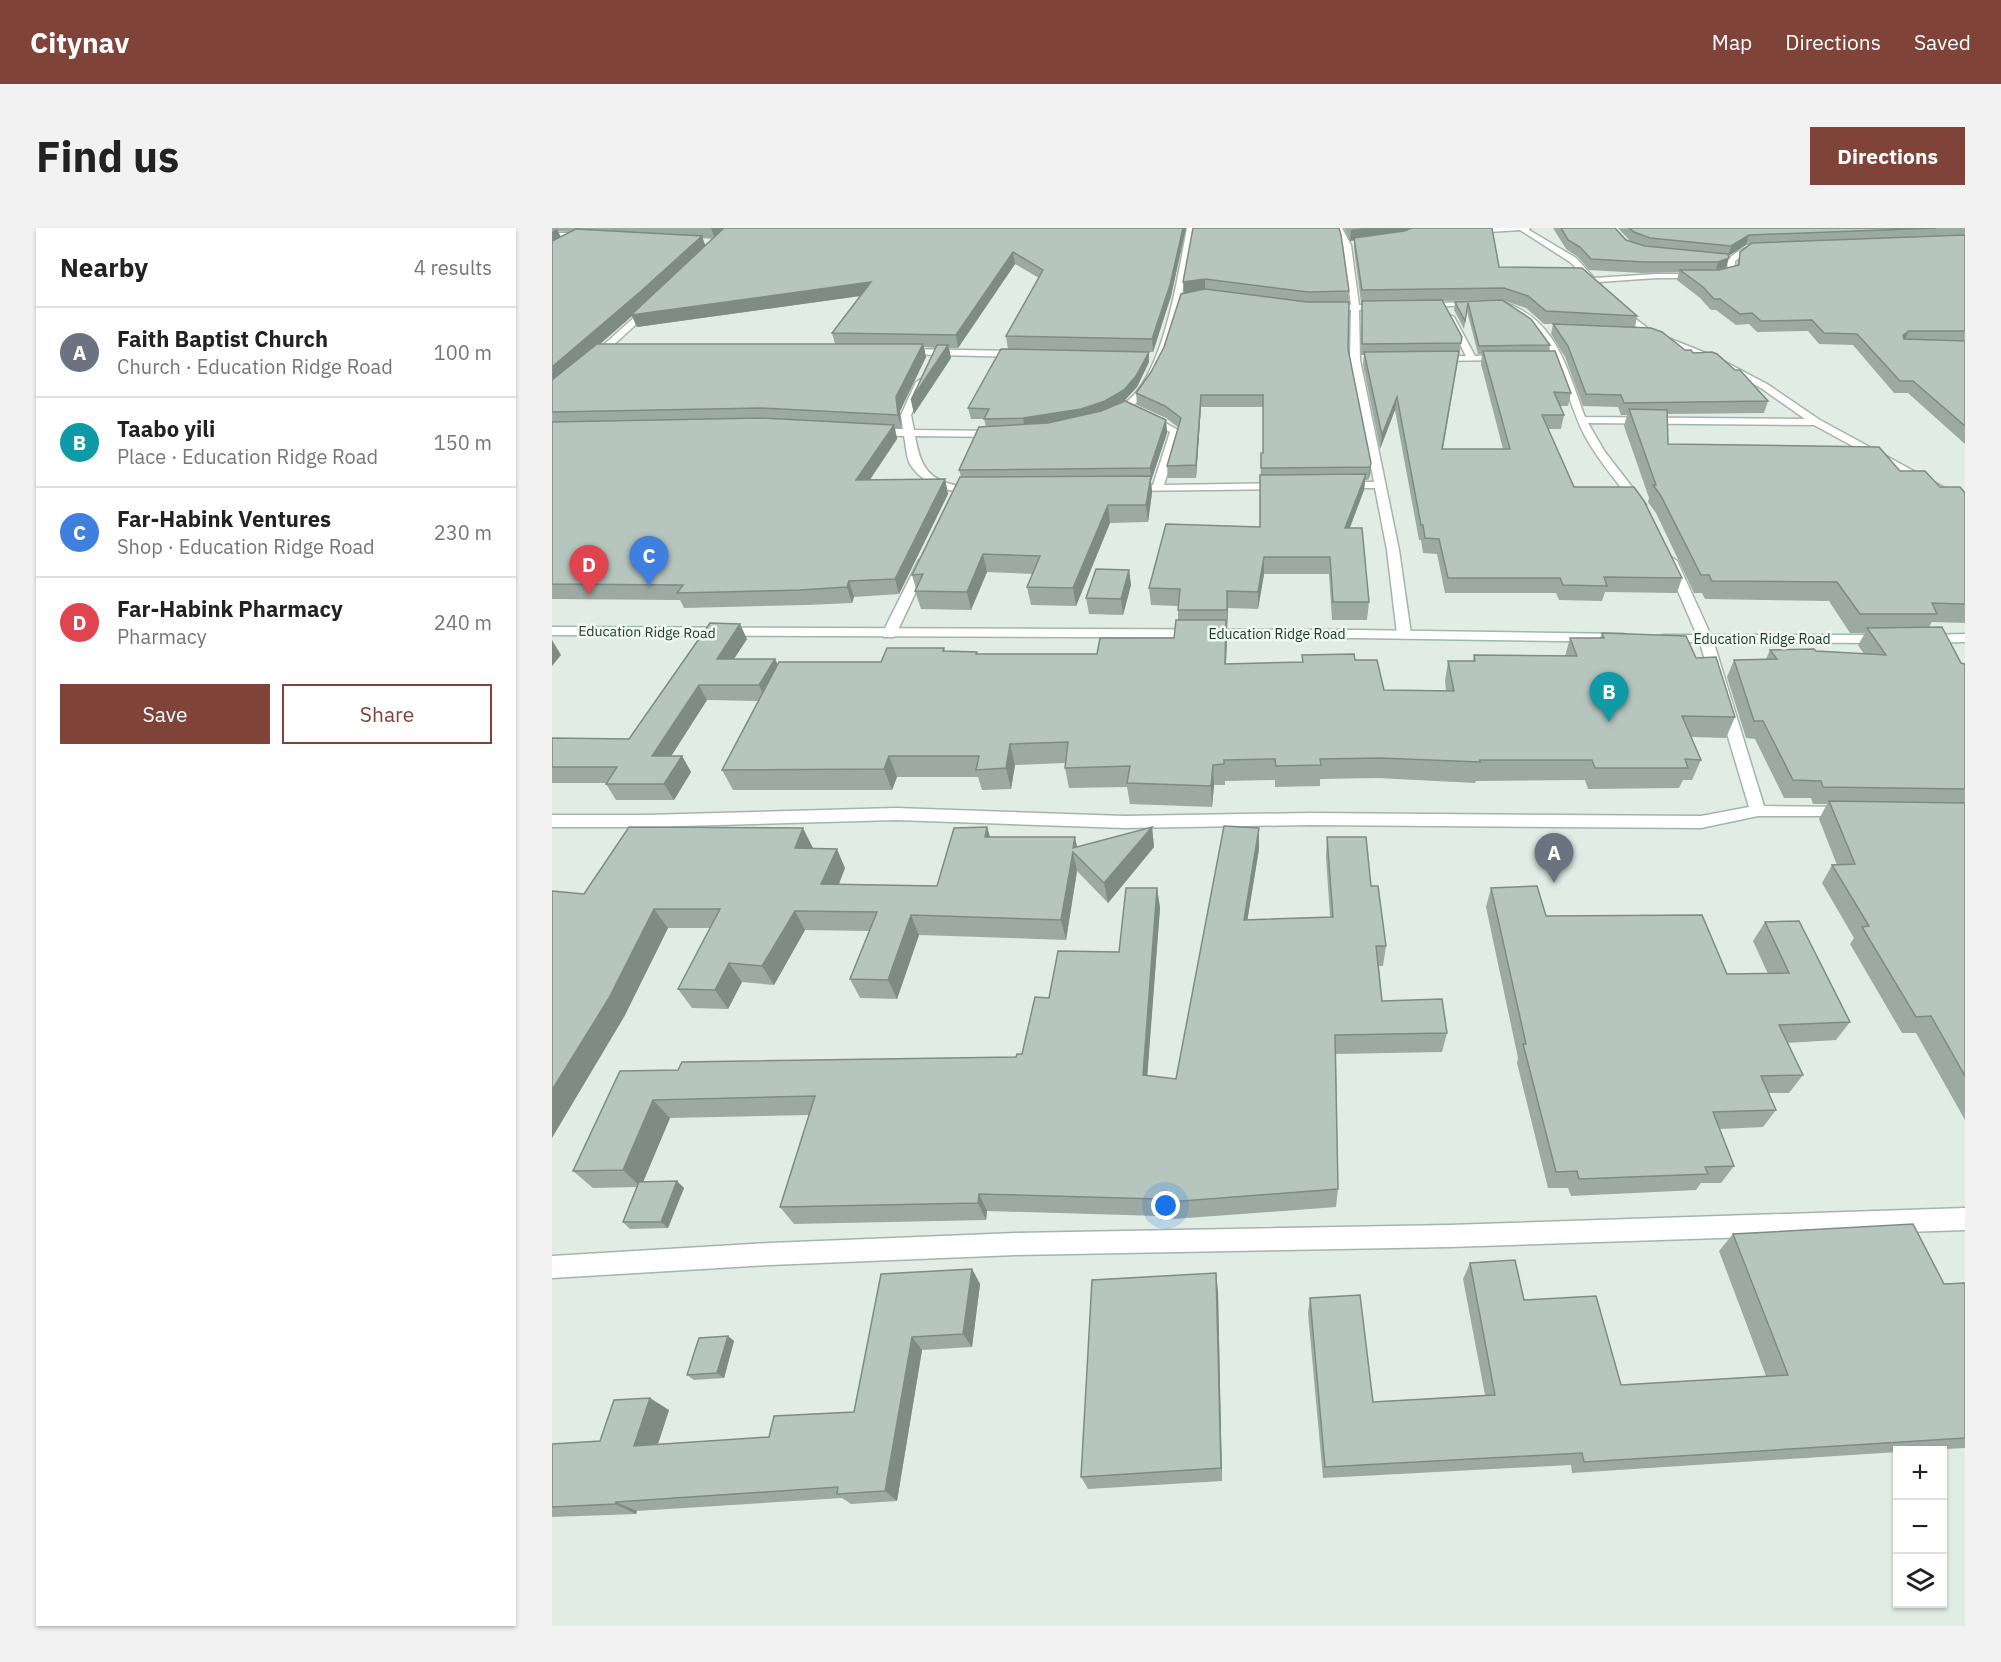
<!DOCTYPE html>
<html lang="en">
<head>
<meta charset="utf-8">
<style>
  :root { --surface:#fff; --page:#f2f2f2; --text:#222; --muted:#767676; --line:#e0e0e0; --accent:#80433a }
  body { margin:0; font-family:"IBM Plex Sans",sans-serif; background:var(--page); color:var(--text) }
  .controls { position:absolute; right:18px; bottom:18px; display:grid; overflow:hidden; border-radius:0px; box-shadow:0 2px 4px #0004 }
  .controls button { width:54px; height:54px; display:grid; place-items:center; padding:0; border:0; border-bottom:2px solid var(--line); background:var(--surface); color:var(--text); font:30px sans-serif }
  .you { position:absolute; left:614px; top:978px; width:21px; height:21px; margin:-15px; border:4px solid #fff; border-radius:50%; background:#1a73e8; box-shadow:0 0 0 9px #1a73e833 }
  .badge { display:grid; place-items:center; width:39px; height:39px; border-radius:50%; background:var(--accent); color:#fff; font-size:20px; font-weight:700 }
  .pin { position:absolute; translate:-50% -50px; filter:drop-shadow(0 2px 3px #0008) }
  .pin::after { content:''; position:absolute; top:32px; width:21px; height:18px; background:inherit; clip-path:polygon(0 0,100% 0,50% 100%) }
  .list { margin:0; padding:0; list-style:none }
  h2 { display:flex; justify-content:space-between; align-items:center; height:78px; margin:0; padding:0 24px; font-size:26px }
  h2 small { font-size:20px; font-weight:400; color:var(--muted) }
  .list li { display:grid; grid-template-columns:39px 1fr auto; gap:18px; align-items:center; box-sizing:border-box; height:90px; padding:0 24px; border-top:2px solid var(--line) }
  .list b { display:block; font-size:22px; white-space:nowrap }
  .list p { margin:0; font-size:20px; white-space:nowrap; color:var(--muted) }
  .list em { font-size:20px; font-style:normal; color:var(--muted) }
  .actions { display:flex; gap:12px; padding:18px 24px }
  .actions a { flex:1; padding:14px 0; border:2px solid var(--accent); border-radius:0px; text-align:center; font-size:21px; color:var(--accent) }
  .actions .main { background:var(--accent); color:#fff }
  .icon { flex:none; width:33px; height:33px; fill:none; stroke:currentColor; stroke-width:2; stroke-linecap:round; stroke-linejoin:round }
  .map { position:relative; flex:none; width:1413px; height:1398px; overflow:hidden; border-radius:0px }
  header { display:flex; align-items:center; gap:36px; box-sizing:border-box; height:84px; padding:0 30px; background:var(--accent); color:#fff }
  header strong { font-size:28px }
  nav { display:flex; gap:33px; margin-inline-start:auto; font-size:21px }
  .intro { display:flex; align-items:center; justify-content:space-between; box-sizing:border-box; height:144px; padding:0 36px }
  h1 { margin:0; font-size:42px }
  .button { padding:15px 27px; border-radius:0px; background:var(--accent); color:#fff; font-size:21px; font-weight:700 }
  main { display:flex; gap:36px; padding:0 36px }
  aside { flex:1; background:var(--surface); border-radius:0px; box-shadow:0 2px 4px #0004 }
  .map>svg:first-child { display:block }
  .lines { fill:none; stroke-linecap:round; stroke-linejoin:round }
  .street-casing { stroke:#a4b4ac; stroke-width:3 }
  .secondary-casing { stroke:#9fb7ac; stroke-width:3 }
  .street { fill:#fff; fill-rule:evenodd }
  .secondary { fill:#fff; fill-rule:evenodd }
  .wall { fill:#9daaa3; fill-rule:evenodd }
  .shaded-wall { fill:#7f8b85 }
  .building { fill:#b6c6be; stroke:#7f8b85; stroke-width:1.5 }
  .labels { text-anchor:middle; stroke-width:5; stroke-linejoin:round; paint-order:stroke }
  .far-street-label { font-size:14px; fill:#213c32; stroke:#f1f8f4 }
</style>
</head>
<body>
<header>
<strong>Citynav</strong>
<nav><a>Map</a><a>Directions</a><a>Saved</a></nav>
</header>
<div class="intro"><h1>Find us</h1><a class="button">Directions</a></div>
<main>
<aside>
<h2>Nearby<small>4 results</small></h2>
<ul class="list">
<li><span class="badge" style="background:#6b7280">A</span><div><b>Faith Baptist Church</b><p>Church · Education Ridge Road</p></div><em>100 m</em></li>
<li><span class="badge" style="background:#0f9aa8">B</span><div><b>Taabo yili</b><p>Place · Education Ridge Road</p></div><em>150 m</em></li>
<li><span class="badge" style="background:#3f7fe0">C</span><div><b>Far-Habink Ventures</b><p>Shop · Education Ridge Road</p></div><em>230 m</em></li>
<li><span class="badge" style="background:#e0444e">D</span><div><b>Far-Habink Pharmacy</b><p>Pharmacy</p></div><em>240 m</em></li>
</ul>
<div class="actions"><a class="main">Save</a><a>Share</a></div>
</aside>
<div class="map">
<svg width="1413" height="1398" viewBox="0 0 1413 1398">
  <rect width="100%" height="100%" fill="#e1ece5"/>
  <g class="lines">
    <defs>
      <g id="street">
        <path d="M 635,0 L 641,0 C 634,50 619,157 573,184 C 567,187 562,190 556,189 L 556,185 C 565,180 575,175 582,167 C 614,131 626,47 635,0 Z"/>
        <polygon points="784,0 790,0 799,17 807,77 833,77 837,79 833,81 807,82 808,132 847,322 859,406 852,410 845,406 835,322 823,260 788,260 783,257 788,254 822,254 798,132 799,82 774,82 770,80 774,78 799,77 791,17"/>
        <path d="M 895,0 L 978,0 L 977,2 L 1024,30 L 1042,50 L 1105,46 L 1163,46 L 1176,42 L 1175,32 C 1186,22 1200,14 1214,20 L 1196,23 L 1183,33 L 1183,45 L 1164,50 L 1105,50 L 1046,54 L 1049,57 L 1045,59 L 1018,34 L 968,2 L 922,5 Z"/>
        <polygon points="0,5 37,5 41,7 37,9 0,9"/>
        <path d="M 950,74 C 1005,90 1015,142 1033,189 L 1253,191 L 1209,160 L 1158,133 L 1095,108 L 1063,82 L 1063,78 L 1066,78 L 1101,104 L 1164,129 L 1215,156 L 1268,192 L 1413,271 L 1413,279 L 1262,197 L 1036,195 L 1053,224 L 1094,277 L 1092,279 L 1084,279 C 1067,256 1047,234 1033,208 C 1012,170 1002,88 949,78 C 927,75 893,79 870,79 L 866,77 L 870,75 Z"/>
        <polygon points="97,76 104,78 43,134 37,134 37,130"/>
        <polygon points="898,87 902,89 923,128 954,127 957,128 957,132 880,133 880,129 883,128 914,128 894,89"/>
        <polygon points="351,121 470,123 474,126 470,129 348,126 348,122"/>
        <path d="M 369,151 L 374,154 L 359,187 L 362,202 L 447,203 L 452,206 L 447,209 L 363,208 C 368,236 374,252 407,258 C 415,259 423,257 431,259 L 431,263 C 406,268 372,259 358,236 C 354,228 354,216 352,208 L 322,207 L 317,204 L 322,201 L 351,201 L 349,187 L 364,154 Z"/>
        <polygon points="593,184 628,203 612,257 733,255 739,258 733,261 574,263 572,261 578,258 601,257 618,204 590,189 588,187"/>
        <polygon points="373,328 379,332 344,406 342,409 332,409 330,406 367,332"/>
        <polygon points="1119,329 1125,333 1161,412 1212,578 1296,579 1302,580 1304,584 1302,588 1206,588 1149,600 758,597 573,600 344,592 94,599 0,599 0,587 94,587 344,580 573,588 758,585 1149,588 1197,579 1147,412 1113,333"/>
        <polygon points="1413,980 1413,1002 897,1019 464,1027 218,1037 0,1050 0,1028 218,1015 464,1005 897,997"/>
      </g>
      <g id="secondary">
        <polygon points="0,399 804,402 1072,406 1079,410 1072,414 804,410 0,407"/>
        <polygon points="1413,406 1413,414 1373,415 1366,411 1373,407"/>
        <polygon points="1112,407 1333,407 1340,411 1333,415 1107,414 1105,411 1107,408"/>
      </g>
    </defs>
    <use href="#street" class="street-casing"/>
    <use href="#secondary" class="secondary-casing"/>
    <use href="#street" class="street"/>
    <use href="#secondary" class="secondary"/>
  </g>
  <g class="wall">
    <path d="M 0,0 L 634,0 L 619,68 L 601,124 L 456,121 L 454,108 L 487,50 L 463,36 L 406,120 L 397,120 L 399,130 L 362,186 L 359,172 L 384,120 L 372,119 L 374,129 L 348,183 L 349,201 L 343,200 L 345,211 L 318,252 L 393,251 L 396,266 L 347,366 L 302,369 L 300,375 L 254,377 L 132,380 L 128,372 L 0,371 ZM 6,3 L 19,4 L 9,9 ZM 150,10 L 161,11 L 153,18 ZM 309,68 L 280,105 L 283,116 L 48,116 L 80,88 L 85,99 Z"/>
    <polygon points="641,0 797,63 796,121 819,235 818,247 816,252 813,252 812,262 798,300 817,374 815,392 780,392 777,346 712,346 706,381 676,380 674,436 750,434 750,427 803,432 832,462 894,463 893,453 896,433 921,433 922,427 1013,428 1018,410 1048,410 1050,405 1144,430 1183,489 1174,510 1139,509 1149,532 1140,552 1131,552 1127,560 1036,561 1033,552 924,553 923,555 825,550 768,551 768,558 723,559 723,552 673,553 673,557 662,557 660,579 578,576 575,559 517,560 513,540 514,535 463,537 459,561 430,562 426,549 345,549 340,562 181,562 170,542 206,473 155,472 119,528 130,528 139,544 122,572 64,572 54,556 55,555 0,555 0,510 77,511 195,411 182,431 223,431 226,437 329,434 392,420 393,423 426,426 545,426 622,410 626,392 626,378 599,377 597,360 708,299 709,225 711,225 711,179 649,179 644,250 616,250 615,238 627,200 614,190 585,177 584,165 599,144 612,119 632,66"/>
    <polygon points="792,0 940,0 947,39 1085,88 1083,100 1133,122 1141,125 1216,173 1212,185 1115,186 1116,216 1348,243 1388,259 1413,265 1413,395 1380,394 1377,399 1409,435 1413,436 1413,892 1364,805 1350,805 1298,716 1302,710 1270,655 1280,637 1285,637 1267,591 1275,576 1261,576 1259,570 1232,570 1203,511 1194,510 1175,449 1182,432 1214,431 1218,422 1312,426 1306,417 1313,405 1298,405 1277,373 1153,371 1150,365 1142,365 1104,285 1096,274 1097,270 1072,198 1075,187 1069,187 1066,179 1031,178 1013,129 999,106 1001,96 992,96 974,80 950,72 890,73 910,109 891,221 951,221 929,136 930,126 926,126 915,83 912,101 902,82 903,74 950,72 998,117 997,123 1019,165 1016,178 1008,178 1012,187 1009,201 996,201 1022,259 1130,350 1125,365 1053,364 1050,373 1007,372 1004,365 893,365 885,326 871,325 869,312 867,312 843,182 828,221 811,137 812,127 809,127 810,74 809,74 802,21 802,12 798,13"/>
    <path d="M 1001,0 L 1063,0 L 1074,12 L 1079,14 L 1066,0 L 1413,0 L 1413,216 L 1356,165 L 1342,165 L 1301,117 L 1267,116 L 1256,103 L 1205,104 L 1197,96 L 1184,97 L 1164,82 L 1159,82 L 1148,70 L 1125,52 L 1127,44 L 1090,45 L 1037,42 L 1026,29 L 1014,21 ZM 1194,17 L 1198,17 L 1188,24 L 1185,37 L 1174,40 L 1176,28 Z"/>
    <polygon points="597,134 585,159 573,172 614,192 615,205 599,253 600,265 596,294 558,295 524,378 479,377 475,359 481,346 435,344 419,382 369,381 363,363 364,361 360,347 409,249 407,242 434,199 432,191 419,191 416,180"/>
    <polygon points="577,342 579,357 571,387 537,386 534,370"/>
    <polygon points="435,599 438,609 525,619 600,599 602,619 556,675 525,643 514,712 367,707 345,771 308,770 298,751 317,703 253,702 222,757 190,754 176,781 140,780 126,761 158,700 116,700 72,789 32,666 261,620 293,640 287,656 385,658"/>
    <polygon points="775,609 819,658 834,718 831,738 827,738 830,773 895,805 890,824 784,826 786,961 784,979 608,992 607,988 435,983 434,992 242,996 228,979 257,887 118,890 91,954 132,960 116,1000 78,1001 71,994 85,959 41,960 21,943 126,842 464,829 470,826 497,770 567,724 605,660 608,680 595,847 624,851 707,621 695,692 778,689 774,629"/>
    <polygon points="939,660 994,688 1175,746 1216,746 1201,713 1213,694 1298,794 1284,812 1235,815 1251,847 1237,865 1217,865 1224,882 1211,899 1168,901 1182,938 1169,955 1149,955 1144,962 1019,968 1016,960 996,960 965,835 966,830 934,679"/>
    <polygon points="1181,1006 1392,1056 1413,1055 1413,1220 1375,1222 1346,1222 1346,1224 1020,1245 1019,1237 771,1250 756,1085 758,1070 821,1174 933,1167 911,1051 918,1035 972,1072 1069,1157 1214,1148 1167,1023"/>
    <polygon points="420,1041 428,1056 420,1119 370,1122 345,1273 299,1276 290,1270 85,1283 84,1286 0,1289 0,1216 48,1213 117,1182 106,1216 217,1209 302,1184 329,1046"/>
    <polygon points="666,1063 670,1253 536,1261 529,1249"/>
    <polygon points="176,1108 182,1113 172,1150 142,1152 135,1147"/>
  </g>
  <g class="shaded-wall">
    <polygon points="159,0 174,0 163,11"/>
    <polygon points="631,0 634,0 619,68 601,124 600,111"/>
    <polygon points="811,0 862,0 847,6 798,13 799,2"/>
    <polygon points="5,1 10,12 0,17 0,4"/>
    <polygon points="1197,7 1194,17 1176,28 1179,18"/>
    <polygon points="150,8 154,19 319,54 322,66 85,99 80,88 0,158 0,139"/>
    <polygon points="461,24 463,36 406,120 404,107"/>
    <polygon points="1177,30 1174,40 1163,44 1166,34"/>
    <polygon points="653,51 653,63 632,66 631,54"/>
    <polygon points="1357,103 1352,114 1351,107"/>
    <polygon points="371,116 374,129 348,183 349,201 346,187 344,169"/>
    <polygon points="396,117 399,130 362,186 359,172"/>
    <polygon points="597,124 597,134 585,159 573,172 555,184 473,201 471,190"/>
    <polygon points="649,167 649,179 644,250 644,237"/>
    <polygon points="845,169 843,182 828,221 830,207"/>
    <polygon points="614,192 615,205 599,253 600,265 596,294 594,277 599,248 598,240"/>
    <polygon points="342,197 345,211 308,266 304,252"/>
    <polygon points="819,235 818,247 816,252 818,239"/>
    <polygon points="814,246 812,262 791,317 793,300"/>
    <polygon points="393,251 396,266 347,366 343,351"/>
    <polygon points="556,277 558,295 524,378 521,360"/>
    <polygon points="431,326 435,344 419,382 415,364"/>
    <polygon points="712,329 712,346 706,381 706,364"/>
    <polygon points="577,342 579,357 571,387 569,371"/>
    <polygon points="297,353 302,369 300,375 295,359"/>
    <polygon points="675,363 676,380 675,400"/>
    <polygon points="674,392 675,412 673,456 673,436"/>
    <polygon points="188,396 195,411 172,446 165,431"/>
    <polygon points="0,412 9,427 0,438"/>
    <polygon points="223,431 230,447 214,473 207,457"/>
    <polygon points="147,457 155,472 109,544 100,528"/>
    <polygon points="458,516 463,537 459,561 454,540"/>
    <polygon points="130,528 139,544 122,572 112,556"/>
    <polygon points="337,528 345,549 340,562 332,541"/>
    <polygon points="661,537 662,557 660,579 659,558"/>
    <polygon points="435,599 441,619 433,609"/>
    <polygon points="600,599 602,619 556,675 552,655"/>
    <polygon points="251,600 261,620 252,640 243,620"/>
    <polygon points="707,600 707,621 692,713 692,692"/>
    <polygon points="523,609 527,628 521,620"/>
    <polygon points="285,621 293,640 279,676 269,656"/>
    <polygon points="521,624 525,643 514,712 509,692"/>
    <polygon points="605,660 608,680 594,865 591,847"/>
    <polygon points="102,681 116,700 72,789 0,910 0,862"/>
    <polygon points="243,683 253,702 222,757 210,738"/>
    <polygon points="359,687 367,707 345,771 336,752"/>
    <polygon points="177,735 190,754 176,781 163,762"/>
    <polygon points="101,872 118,890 89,959 71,942"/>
    <polygon points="125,953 132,960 116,1000 109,994"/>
    <polygon points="427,966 435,983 434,992 426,975"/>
    <polygon points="420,1041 428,1056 420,1119 411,1106"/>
    <polygon points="664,1045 666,1063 670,1253 669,1240"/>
    <polygon points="176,1108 182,1113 172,1150 165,1145"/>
    <polygon points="360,1109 370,1122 345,1273 333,1263"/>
    <polygon points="98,1170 117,1182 102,1228 82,1218"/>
    <polygon points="64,1274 85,1283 84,1286 63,1276"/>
  </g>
  <g class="building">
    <polygon points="172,0 631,0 618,57 600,111 454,108 491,42 461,24 404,107 280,105 319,54 79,87"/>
    <polygon points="641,0 787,0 789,7 797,63 756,64 653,51 631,54"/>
    <polygon points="860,0 940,0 947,39 1030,40 1085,88 994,83 976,68 952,60 810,62 802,10 852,3"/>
    <polygon points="1009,0 1063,0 1074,12 1093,18 1176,26 1177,30 1166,34 1092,34 1039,31 1028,19 1016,12"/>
    <polygon points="1077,0 1384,0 1197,7 1179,18 1098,10 1082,4"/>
    <polygon points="24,1 150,8 88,64 0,139 0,13"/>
    <polygon points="1413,7 1413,103 1357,103 1351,107 1352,111 1413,113 1413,198 1361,153 1348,153 1305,106 1272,105 1260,92 1209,93 1200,85 1188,86 1168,71 1162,71 1151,59 1128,42 1167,42 1187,37 1188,24 1200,15"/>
    <polygon points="653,61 755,74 797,74 796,121 819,235 818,239 709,240 709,225 711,225 711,167 649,167 644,237 615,238 629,190 613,178 584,165 599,144 612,119 629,66"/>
    <polygon points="890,72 910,109 909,115 810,116 810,73"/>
    <polygon points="950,72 979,91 998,117 927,118 916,75 913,93 903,74"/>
    <polygon points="1001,96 1099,100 1110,104 1133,122 1139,122 1141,125 1160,124 1165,126 1183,142 1188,142 1216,173 1072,175 1069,167 1034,166 1016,118"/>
    <polygon points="45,116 371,116 344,169 346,187 209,180 0,184 0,152"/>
    <polygon points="385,117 396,117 359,172"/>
    <polygon points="449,121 597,124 584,148 572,162 553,173 529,181 471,190 432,191 437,181 416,180"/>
    <polygon points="907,123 890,221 958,221 931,123 1003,123 1019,165 1002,164 1012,187 990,187 1022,259 1082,259 1092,273 1130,350 1052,349 1055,358 1011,357 1008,350 896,350 887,311 873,310 871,297 869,297 845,169 830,207 812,124"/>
    <polygon points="573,173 614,192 598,240 407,242 427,199 496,195 549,183"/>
    <polygon points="1077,181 1115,182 1116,216 1327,219 1348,243 1373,243 1388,259 1408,259 1413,265 1413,376 1380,375 1385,386 1308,386 1285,354 1160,353 1157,347 1149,347 1109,268 1101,257 1104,257"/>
    <polygon points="209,190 342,197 304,252 393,251 343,351 297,353 295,359 248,362 125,365 131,357 0,356 0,194"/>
    <polygon points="814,246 793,300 810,300 817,374 781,374 778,329 712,329 706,364 675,363 675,382 626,382 628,361 597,360 614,296 708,299 708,247"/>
    <polygon points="599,248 594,277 556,277 521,360 475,359 488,328 431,326 415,364 363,363 371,346 360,347 408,249"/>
    <polygon points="544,341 577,342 569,371 534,370"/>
    <polygon points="624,392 674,392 673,436 751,434 750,427 802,426 803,432 825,432 832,462 902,463 896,433 923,433 922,427 1025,428 1018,410 1052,410 1050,405 1134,408 1144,430 1164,429 1183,489 1130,488 1149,532 1133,531 1136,540 1043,540 1040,532 928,532 928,534 828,530 768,531 769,537 724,538 723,531 672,532 672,536 661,537 659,558 575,555 578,538 513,540 516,514 458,516 454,540 424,542 427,528 337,528 332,541 170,542 227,434 329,434 335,420 392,420 391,423 425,424 424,426 545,426 548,410 622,410"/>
    <polygon points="158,395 188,396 165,431 223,431 207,457 147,457 100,528 130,528 112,556 54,556 65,539 0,539 0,510 77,511"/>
    <polygon points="1390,399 1409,435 1413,436 1413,561 1271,559 1269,553 1241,552 1211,493 1202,493 1182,432 1225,431 1218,422 1262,421 1264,423 1334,427 1315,400"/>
    <polygon points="1277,573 1413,575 1413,848 1379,788 1364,789 1310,699 1317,698 1280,637 1303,636"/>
    <polygon points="672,598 707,600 692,692 781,689 775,609 814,609 819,658 826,658 834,718 824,718 830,773 890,771 895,805 783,807 786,961 605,975 606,971 427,966 426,975 228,979 263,868 101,872 71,942 21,943 68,843 126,842 130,834 464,829 465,826 470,826 483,769 497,770 506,723 567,724 574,660 605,660 591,847 624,851"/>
    <polygon points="77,599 251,600 243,620 285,621 269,656 385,658 402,600 435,599 433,609 523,609 521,620 600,599 552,655 521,624 509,692 359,687 336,752 298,751 325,684 243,683 210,738 177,735 163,762 126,761 168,681 102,681 57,770 0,862 0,663 32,666"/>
    <polygon points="985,658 994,688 1150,687 1175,746 1237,745 1213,694 1247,693 1298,794 1227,797 1251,847 1209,848 1224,882 1161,884 1182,938 1153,939 1156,946 1027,951 1025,943 1004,944 971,816 974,816 939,660"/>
    <polygon points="125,953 109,994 71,994 87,954"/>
    <polygon points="1361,996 1392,1056 1413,1055 1413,1210 1032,1234 1030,1225 773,1239 758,1070 808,1067 821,1174 943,1167 918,1035 963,1032 972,1072 1044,1068 1069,1157 1236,1147 1181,1006"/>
    <polygon points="420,1041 411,1106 360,1109 333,1263 285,1266 286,1259 64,1274 63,1276 0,1279 0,1216 48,1213 62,1172 98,1170 82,1218 217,1209 222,1188 302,1184 329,1046"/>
    <polygon points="664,1045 669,1240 529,1249 540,1052"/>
    <polygon points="176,1108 165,1145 135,1147 147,1110"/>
  </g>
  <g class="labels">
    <g class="far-street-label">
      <text transform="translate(95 404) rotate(1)" y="5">Education Ridge Road</text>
      <text x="725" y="411">Education Ridge Road</text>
      <text x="1210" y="416">Education Ridge Road</text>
    </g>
  </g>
</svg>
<div class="controls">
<button>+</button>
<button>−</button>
<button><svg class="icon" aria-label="layers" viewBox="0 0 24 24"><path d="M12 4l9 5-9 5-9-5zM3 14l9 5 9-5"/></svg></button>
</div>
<div class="you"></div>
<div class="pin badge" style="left:1002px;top:655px;background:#6b7280">A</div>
<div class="pin badge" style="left:1057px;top:494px;background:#0f9aa8">B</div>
<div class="pin badge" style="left:97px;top:358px;background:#3f7fe0">C</div>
<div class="pin badge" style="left:37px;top:367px;background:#e0444e">D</div>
</div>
</main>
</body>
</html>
